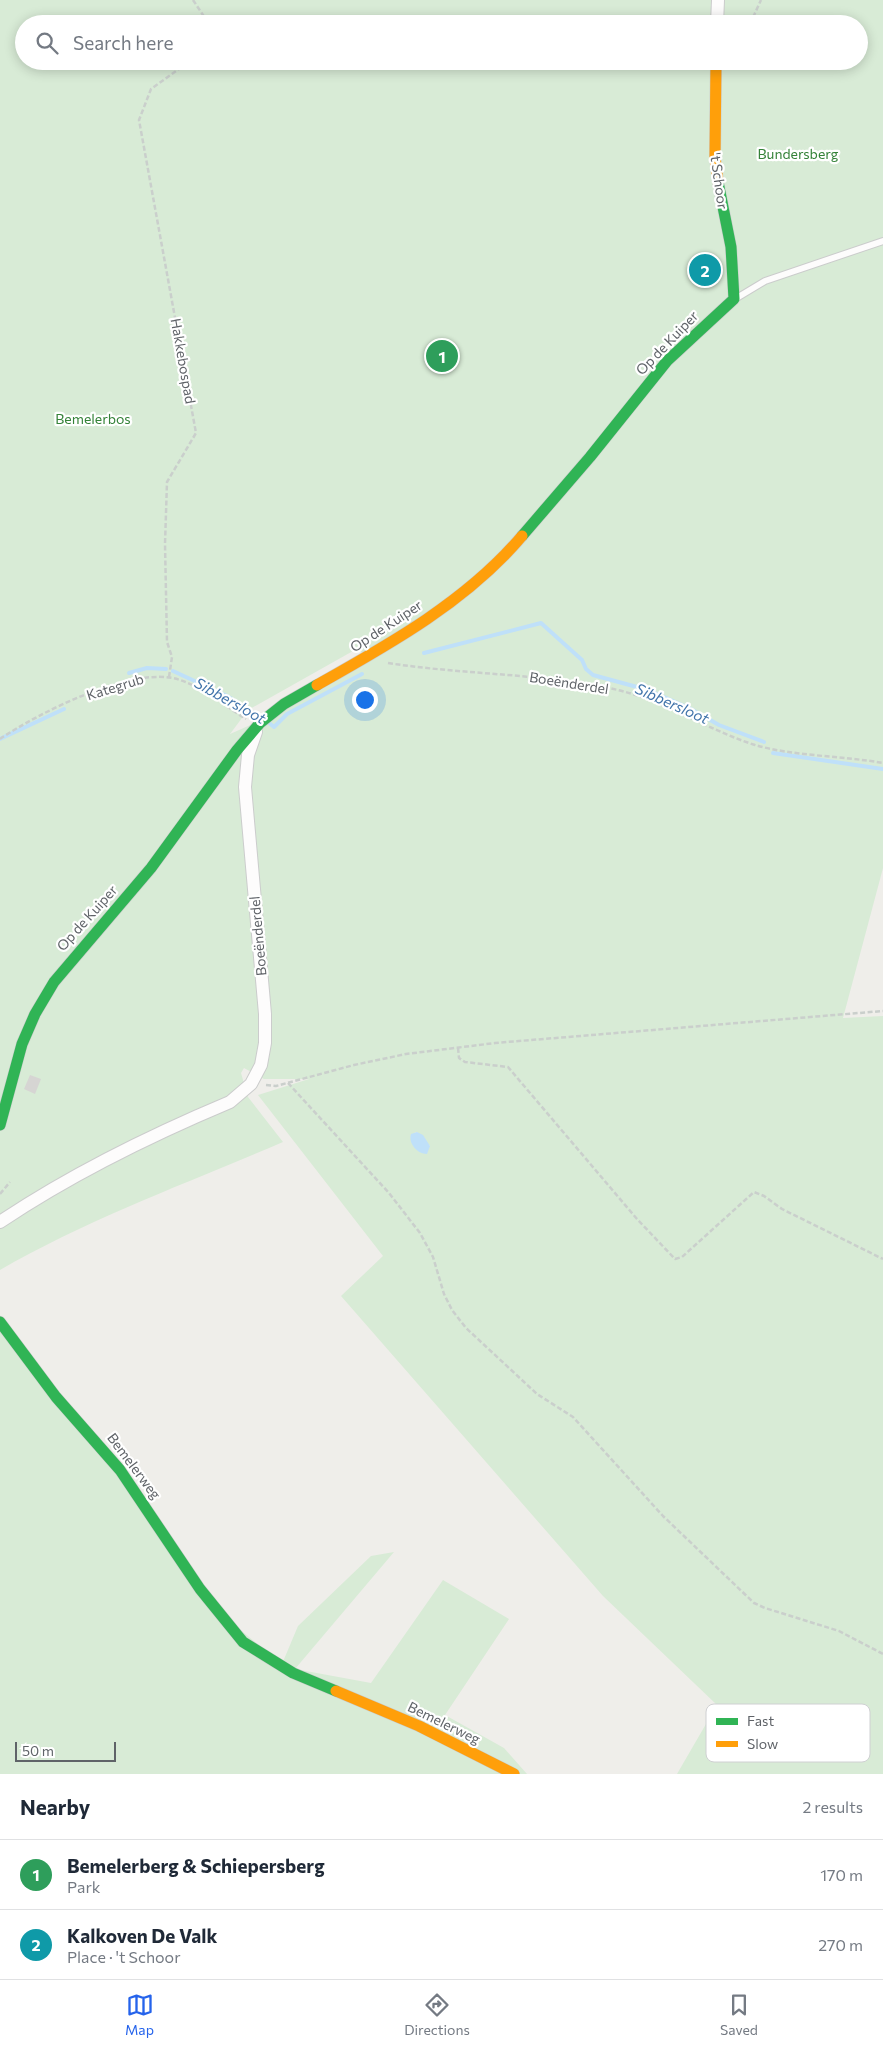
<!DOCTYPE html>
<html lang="en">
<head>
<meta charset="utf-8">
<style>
  :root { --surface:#fff; --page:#f2f2f3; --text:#1f2937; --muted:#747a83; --line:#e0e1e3; --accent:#2563eb }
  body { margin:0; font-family:Commissioner,sans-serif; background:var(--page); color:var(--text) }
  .scale { position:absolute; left:15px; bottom:12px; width:101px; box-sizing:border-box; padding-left:5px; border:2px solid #5f6368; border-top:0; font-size:14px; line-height:18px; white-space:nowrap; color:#5f6368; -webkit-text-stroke:4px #fff; paint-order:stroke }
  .you { position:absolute; left:364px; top:699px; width:18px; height:18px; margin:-12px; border:4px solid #fff; border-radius:50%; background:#1a73e8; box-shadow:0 0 0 8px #1a73e833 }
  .badge { display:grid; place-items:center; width:32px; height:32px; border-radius:50%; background:var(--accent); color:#fff; font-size:16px; font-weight:700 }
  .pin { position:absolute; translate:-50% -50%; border:2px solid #fff; box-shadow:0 1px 5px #0006 }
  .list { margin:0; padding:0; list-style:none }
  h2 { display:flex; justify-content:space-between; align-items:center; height:65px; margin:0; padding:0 20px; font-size:21px }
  h2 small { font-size:16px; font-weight:400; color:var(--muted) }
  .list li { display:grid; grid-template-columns:32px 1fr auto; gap:15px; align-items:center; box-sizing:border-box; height:70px; padding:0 20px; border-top:1px solid var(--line) }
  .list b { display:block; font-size:19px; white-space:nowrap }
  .list p { margin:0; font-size:16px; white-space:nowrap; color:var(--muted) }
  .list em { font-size:16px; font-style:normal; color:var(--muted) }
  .icon { flex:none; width:28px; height:28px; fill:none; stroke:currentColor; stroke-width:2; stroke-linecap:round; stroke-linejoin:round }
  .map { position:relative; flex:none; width:883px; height:1774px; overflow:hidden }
  .search { position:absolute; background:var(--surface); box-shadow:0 2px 12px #0003; left:15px; right:15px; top:15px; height:55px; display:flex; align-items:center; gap:12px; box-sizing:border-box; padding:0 18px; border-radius:28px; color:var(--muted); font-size:19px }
  .sheet { height:205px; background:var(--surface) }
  nav { display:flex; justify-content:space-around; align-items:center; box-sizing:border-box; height:70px; border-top:1px solid var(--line); background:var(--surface); font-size:14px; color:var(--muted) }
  nav a { display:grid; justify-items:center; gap:2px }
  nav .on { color:var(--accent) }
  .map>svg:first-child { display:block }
  .green { fill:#d8ebd6; fill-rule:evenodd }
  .water { fill:#bfe0f9 }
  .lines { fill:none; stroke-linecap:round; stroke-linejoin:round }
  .stream { stroke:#bfe0f9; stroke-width:4 }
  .building { fill:#d6d5d3 }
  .lane-casing { stroke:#cbcccc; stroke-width:8 }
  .street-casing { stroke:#cbcccc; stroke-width:14 }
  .fast-casing { stroke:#cacacb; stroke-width:12 }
  .slow-casing { stroke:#cacacb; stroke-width:12 }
  .path { stroke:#cacfcc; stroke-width:2.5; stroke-dasharray:5 2.5; stroke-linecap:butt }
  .lane { stroke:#fdfcfc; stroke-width:6 }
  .street { stroke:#fdfcfc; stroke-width:12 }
  .fast { stroke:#30b455; stroke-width:11 }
  .slow { stroke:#ff9f0a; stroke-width:11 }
  .labels { text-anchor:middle; stroke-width:4.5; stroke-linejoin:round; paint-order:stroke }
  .park-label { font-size:14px; fill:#348238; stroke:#fff }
  .street-label { font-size:14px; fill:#5f6368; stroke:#fff }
  .water-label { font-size:15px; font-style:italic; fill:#4174aa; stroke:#fff }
  .key { fill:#fff; stroke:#cfd0d2; stroke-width:1 }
  .key-label { font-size:14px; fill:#5f6368 }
</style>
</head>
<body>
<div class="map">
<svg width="883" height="1774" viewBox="0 0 883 1774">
  <rect width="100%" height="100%" fill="#efeeea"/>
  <g class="green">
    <path d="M 0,0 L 883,0 L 883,868 L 843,1018 L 883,1016 L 883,1774 L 677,1774 L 717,1705 L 603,1596 L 341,1296 L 383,1256 L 258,1095 L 309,1079 L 264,1079 L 244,1068 L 241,1073 L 248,1097 L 283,1142 C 188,1183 90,1218 0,1270 ZM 24,24 L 859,24 L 859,61 L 24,61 ZM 353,651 L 374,654 L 255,723 L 230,734 L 248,710 ZM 417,1132 L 430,1146 L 413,1145 L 414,1133 Z"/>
    <polygon points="0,1315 226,1618 282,1664 298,1626 371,1556 394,1552 295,1669 371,1683 443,1580 509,1619 445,1715 504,1748 527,1774 0,1774"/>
  </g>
  <path class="water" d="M 417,1132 L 423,1135 L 430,1146 L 427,1154 C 417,1154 408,1143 411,1134 Z"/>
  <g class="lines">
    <g class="stream">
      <polyline points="424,653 541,623 582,660 586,669 593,675 648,690 689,708 719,725 764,742"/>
      <polyline points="173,671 227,696 260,717"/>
      <polyline points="129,673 147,668 166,669"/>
      <polyline points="268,722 274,727 287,714 362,674"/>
      <polyline points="0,739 64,709"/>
      <polyline points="773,753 883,769"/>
    </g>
  </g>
  <g class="building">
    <polygon points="699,255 717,259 710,286 692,281"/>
    <polygon points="30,1075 41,1079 35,1094 24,1089"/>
  </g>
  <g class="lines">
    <defs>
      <polyline id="lane" points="735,299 765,281 883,241"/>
      <g id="street">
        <polyline points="717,24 718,0"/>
        <path d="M 0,1222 C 73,1173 149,1136 230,1102 L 251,1084 L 261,1065 L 265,1043 L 265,1014 L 245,787 L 248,755 L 256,732"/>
      </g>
      <g id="fast">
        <polyline points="522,536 590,457 667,361 734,299 731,247 718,182"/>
        <polyline points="0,1125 22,1044 35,1014 54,982 151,868 237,750 260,723 284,704 317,685"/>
        <polyline points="0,1322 56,1397 120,1470 200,1589 243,1642 293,1673 336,1691"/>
      </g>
      <g id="slow">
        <polyline points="716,61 715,157 718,182"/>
        <path d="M 317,685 C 390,644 467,601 522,536"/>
        <polyline points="336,1691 419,1726 514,1774"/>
      </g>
    </defs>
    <use href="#lane" class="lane-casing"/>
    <use href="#street" class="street-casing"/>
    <use href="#fast" class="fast-casing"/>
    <use href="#slow" class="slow-casing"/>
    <g class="path">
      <polyline points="193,0 209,24"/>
      <polyline points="750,24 761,0"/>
      <path d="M 388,663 C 465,675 542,673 618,690 C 667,702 708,730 755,745 C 792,756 844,756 883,763"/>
      <polyline points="169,677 172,657 167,642 165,544 167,482 196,433 139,120 151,89 190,61"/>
      <path d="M 0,739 C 38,713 135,664 180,680 C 204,688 225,706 246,719"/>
      <polyline points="458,1048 459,1058 465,1062 508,1067 637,1219 675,1259 682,1257 754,1192 764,1196 782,1209 883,1259"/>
      <polyline points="288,1083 389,1193 420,1233 433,1257 444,1294 452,1310 466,1328 537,1394 573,1417 663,1516 754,1603 765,1608 839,1631 883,1654"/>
      <polyline points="266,1085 276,1086 354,1065 406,1054 495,1043 883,1011"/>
      <polyline points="0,1194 10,1182"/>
    </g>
    <use href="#lane" class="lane"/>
    <use href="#street" class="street"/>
    <use href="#fast" class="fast"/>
    <use href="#slow" class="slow"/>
  </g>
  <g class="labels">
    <g class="park-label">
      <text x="798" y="159">Bundersberg</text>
      <text x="93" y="424">Bemelerbos</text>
    </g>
    <g class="street-label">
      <text transform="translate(719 181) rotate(82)" y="5">'t Schoor</text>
      <text transform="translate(667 343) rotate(-46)" y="5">Op de Kuiper</text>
      <text transform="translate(183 361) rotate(80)" y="5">Hakkebospad</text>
      <text transform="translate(386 626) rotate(-33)" y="5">Op de Kuiper</text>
      <text transform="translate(569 683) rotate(9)" y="5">Boeënderdel</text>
      <text transform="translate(115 687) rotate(-17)" y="5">Kategrub</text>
      <text transform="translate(87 918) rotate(-48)" y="5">Op de Kuiper</text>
      <text transform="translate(258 936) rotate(-95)" y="5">Boeënderdel</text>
      <text transform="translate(134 1466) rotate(53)" y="5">Bemelerweg</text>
      <text transform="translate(444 1723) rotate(26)" y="5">Bemelerweg</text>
    </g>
    <g class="water-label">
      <text transform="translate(230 701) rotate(29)" y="5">Sibbersloot</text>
      <text transform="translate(672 704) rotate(24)" y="5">Sibbersloot</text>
    </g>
  </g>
  <rect x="706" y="1704" width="164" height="58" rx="8" class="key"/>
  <rect x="716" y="1718" width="22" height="7" fill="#30b455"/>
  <rect x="716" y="1741" width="22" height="6" fill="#ff9f0a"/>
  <g class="key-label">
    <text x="747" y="1726">Fast</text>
    <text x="747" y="1749">Slow</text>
  </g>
</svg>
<div class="scale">50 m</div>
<div class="you"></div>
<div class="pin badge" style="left:442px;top:356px;background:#2e9e5b">1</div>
<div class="pin badge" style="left:705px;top:270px;background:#0f9aa8">2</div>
<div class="search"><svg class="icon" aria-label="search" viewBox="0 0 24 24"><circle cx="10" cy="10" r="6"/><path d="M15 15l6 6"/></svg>Search here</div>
</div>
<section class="sheet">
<h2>Nearby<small>2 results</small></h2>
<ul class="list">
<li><span class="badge" style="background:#2e9e5b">1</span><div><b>Bemelerberg &amp; Schiepersberg</b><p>Park</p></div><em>170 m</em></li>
<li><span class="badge" style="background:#0f9aa8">2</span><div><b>Kalkoven De Valk</b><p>Place · 't Schoor</p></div><em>270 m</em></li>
</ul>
</section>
<nav>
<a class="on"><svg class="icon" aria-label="map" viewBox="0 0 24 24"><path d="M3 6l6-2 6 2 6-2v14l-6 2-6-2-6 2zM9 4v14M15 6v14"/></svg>Map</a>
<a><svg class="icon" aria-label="directions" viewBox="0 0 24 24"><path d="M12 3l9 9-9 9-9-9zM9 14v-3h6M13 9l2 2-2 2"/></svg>Directions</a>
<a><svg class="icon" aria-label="saved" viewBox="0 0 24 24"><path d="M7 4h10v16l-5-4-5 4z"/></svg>Saved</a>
</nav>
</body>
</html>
